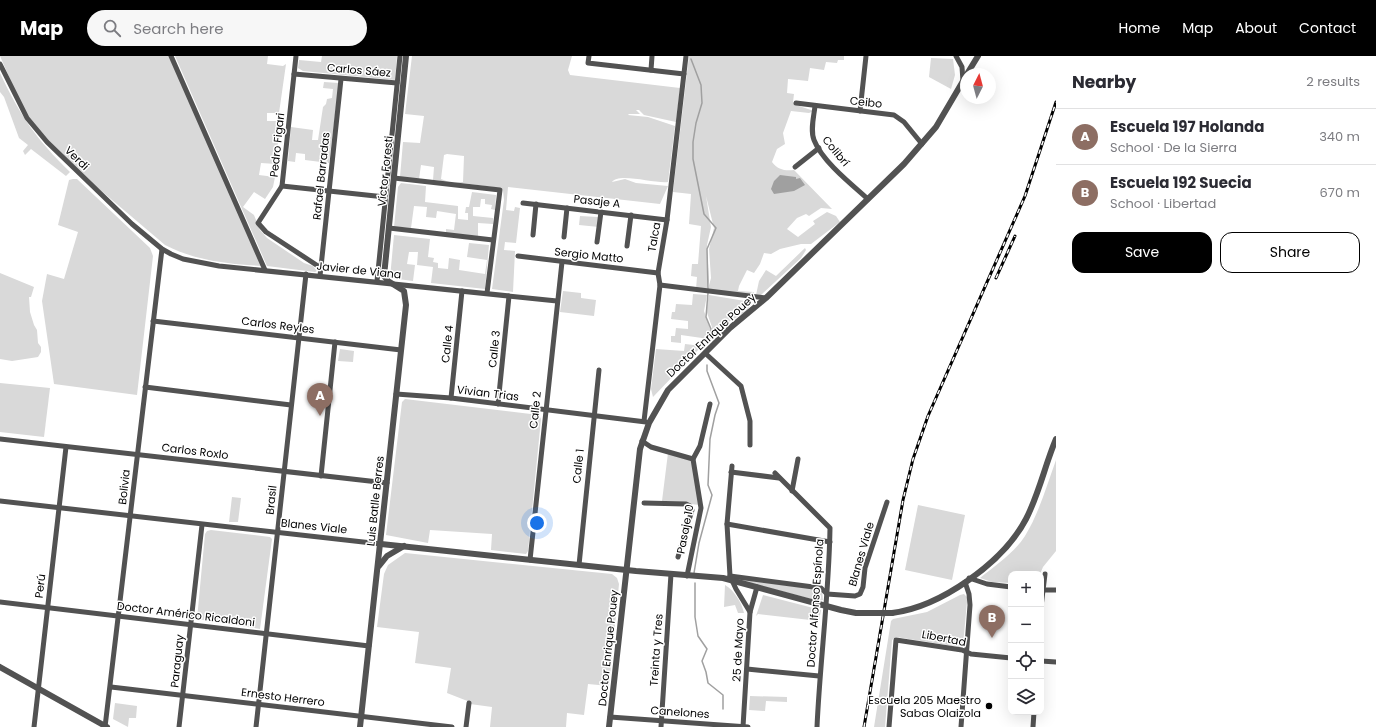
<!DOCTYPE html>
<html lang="en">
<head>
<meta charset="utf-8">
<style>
  :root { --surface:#fff; --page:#f7f7f7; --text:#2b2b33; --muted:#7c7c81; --line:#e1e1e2; --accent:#000 }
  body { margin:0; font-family:Poppins,sans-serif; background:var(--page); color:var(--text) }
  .controls { position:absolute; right:12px; bottom:12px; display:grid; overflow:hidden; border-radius:8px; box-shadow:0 4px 16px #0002 }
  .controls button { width:36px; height:36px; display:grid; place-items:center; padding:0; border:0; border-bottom:1px solid var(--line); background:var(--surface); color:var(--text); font:20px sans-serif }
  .compass { position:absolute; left:960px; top:12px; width:36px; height:36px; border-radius:50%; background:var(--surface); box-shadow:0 4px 16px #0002; rotate:6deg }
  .you { position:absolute; left:537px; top:467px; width:14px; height:14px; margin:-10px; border:3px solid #fff; border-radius:50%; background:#1a73e8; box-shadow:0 0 0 6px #1a73e833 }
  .badge { display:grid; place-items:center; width:26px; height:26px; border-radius:50%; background:var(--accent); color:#fff; font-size:13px; font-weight:700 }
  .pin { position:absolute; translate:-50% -33px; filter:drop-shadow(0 1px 2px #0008) }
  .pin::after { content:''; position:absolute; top:21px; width:14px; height:12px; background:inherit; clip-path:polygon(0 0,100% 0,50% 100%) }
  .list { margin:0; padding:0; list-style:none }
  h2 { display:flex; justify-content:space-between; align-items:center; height:52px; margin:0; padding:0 16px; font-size:17px }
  h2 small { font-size:13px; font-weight:400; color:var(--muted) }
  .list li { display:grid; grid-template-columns:26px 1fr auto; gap:12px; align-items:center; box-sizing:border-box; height:56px; padding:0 16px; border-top:1px solid var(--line) }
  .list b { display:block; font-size:15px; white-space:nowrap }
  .list p { margin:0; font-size:13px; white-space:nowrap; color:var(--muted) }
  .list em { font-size:13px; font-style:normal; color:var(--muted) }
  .actions { display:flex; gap:8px; padding:12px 16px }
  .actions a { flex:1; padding:9px 0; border:1px solid var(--accent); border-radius:12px; text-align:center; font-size:14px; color:var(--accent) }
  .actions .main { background:var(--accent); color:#fff }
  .icon { flex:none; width:22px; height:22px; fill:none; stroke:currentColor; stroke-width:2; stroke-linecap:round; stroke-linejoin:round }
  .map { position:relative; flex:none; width:1056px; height:671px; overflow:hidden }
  header { display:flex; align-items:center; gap:24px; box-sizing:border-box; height:56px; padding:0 20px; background:var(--accent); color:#fff }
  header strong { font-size:19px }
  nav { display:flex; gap:22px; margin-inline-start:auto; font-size:14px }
  .search { width:280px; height:36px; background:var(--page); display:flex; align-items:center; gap:10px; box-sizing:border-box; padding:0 14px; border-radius:22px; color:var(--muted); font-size:15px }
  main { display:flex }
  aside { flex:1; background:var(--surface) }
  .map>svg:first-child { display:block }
  .green { fill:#d9d9d9 }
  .water { fill:#a0a0a0 }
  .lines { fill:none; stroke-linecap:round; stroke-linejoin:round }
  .stream { stroke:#a0a0a0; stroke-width:1.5 }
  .minor { stroke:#525252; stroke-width:5 }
  .tertiary { stroke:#525252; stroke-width:6 }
  .rail-casing { stroke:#000; stroke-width:3 }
  .rail { stroke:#fff; stroke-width:1.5; stroke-dasharray:4.5; stroke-linecap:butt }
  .tertiary-bridge { stroke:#525252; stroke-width:6 }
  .poi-dot { fill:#000; stroke:#fff; stroke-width:1.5 }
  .labels { text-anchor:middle; stroke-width:3; stroke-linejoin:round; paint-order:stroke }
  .street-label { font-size:11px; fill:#000; stroke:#fff }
  .poi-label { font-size:11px; fill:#000; stroke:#fff; text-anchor:end }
</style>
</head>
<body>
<header>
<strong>Map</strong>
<div class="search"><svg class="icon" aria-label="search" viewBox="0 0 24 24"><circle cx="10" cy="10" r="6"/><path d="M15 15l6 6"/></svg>Search here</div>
<nav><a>Home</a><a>Map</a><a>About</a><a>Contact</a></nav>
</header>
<main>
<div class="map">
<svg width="1056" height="671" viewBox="0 0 1056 671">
  <rect width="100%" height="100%" fill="#fff"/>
  <g class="green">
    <path d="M 0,0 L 169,0 L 262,210 C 229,208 196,205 165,189 L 52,93 L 26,60 Z"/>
    <polygon points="175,0 268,0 267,8 283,10 286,8 279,57 267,57 267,65 280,65 276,108 261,107 259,119 275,121 273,131 265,143 254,136 243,151 254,159 260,174 267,182 304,207 313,210 317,215 315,216 267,210"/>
    <polygon points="322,0 397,0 395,24 303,15 298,12 299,4 321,6"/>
    <path d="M 412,0 L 572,0 L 568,14 L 570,19 L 680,32 L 676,66 L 644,59 L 639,54 L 636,54 L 640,58 L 629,58 L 628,59 L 648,61 L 675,70 L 668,126 C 656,128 618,116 612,126 L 625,123 L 636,127 L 668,130 L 660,148 L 508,131 L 506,154 L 514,155 L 515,151 L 520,152 L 516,187 L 505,186 L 504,194 L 515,195 L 513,236 L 492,233 L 504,144 L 503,134 L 501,132 L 454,126 L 463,126 L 464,100 L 447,98 L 444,99 L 441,123 L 449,126 L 433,124 L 434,111 L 421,109 L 419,123 L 400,121 L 403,86 L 420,87 L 424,60 L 405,58 Z"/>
    <path d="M 689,0 L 844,0 L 844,4 L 838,4 L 837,7 L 826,6 L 824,14 L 810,12 L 808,25 L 788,23 L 787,37 L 794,38 L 793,46 L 796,49 L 814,55 L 809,57 L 791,55 L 783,77 L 785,88 L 777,93 L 772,106 C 778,114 785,115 794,114 L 832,153 L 821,152 L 809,160 L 806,158 L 797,162 L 787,173 L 798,181 L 815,168 L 813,165 L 827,156 L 836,160 L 840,166 L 811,188 L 801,188 L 780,193 L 771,198 L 764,197 L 760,208 L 754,217 L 747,214 L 739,230 L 738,235 L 754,236 L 753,240 L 708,233 L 711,222 L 709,193 L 714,172 L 706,140 L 711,171 L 707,189 L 709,225 L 707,235 L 696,233 L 697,221 L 691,220 L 692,208 L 698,208 L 701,170 L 689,168 L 691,138 L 673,136 Z"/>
    <polygon points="931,2 953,3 955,19 951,33 929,21"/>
    <path d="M 0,17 C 20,60 37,84 70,116 L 66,120 L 31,93 L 25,99 L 23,95 L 28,89 L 19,82 L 4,41 L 0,36 Z"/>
    <polygon points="324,26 339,27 329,107 305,104 305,98 296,97 295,106 288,105 291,71 313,74 312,84 318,84 323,51 326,48 327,43 332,42 333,33 323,32"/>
    <polygon points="73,123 77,123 150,192 153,200 137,339 54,328 42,245 47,218 64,223 78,176 58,169 69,124"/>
    <polygon points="401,127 426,130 425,146 458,150 458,163 468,164 468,157 465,157 466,151 469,151 472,136 496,139 495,154 491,153 492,149 485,148 485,143 481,143 480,151 473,151 473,160 493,162 493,168 478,167 478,180 446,177 446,173 454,174 456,158 437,155 436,162 426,161 427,151 414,150 411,172 394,171 398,131"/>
    <polygon points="580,160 598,161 599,171 579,169"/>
    <polygon points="394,179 430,183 428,201 434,202 433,206 438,207 438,212 448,213 449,202 460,204 459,214 485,218 487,204 467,201 469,187 489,189 485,233 431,227 433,211 417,209 418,196 409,196 407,208 415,209 413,225 390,222"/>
    <polygon points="805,192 806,194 801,202 761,239 756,239 759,225 766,214 776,220"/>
    <polygon points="0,217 34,231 31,241 29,241 30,256 34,269 37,274 38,287 41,291 41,296 38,301 12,305 0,303"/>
    <polygon points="563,235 581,237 581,242 596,244 594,260 560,256"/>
    <polygon points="693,238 707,239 704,255 711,275 707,288 699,293 653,341 651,333 656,293 684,295 685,288 702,290 709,283 681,279 681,287 671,286 671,280 675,280 676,272 688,273 688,265 671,263 672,256 675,256 676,248 692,249"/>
    <polygon points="709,239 751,246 747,255 722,270 711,282 712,271 706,254"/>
    <polygon points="340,293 354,295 353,306 338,305"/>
    <polygon points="0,327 50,332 44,381 0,376"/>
    <polygon points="405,343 539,359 541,363 528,495 526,498 491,494 492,478 430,474 428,487 386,479 402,346"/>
    <polygon points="668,397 691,404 700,449 662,445"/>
    <path d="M 1056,404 L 1056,495 L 1043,511 L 1040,518 L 1011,518 L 1011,527 L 992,526 L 980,522 C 996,509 1014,497 1025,480 C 1039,457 1047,429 1056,404 Z"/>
    <polygon points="232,441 241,442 238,466 229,466"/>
    <polygon points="918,449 965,459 952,524 905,514"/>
    <polygon points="211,474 270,481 272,483 260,573 197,563 205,478 207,475"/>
    <polygon points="405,497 612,518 617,522 619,528 609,630 588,628 584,659 567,657 566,671 490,671 492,651 470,648 470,646 447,637 451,612 415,607 419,576 377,571 384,518 388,509"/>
    <polygon points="736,523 822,534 823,544 819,545"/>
    <path d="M 725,529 C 734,534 742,547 744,557 L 738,557 L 735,549 L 724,551 Z"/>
    <polygon points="964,538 967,541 967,546 963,589 960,591 896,581 892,584 885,671 874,671 891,565 893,563 927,556 960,539"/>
    <polygon points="763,539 821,554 819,565 758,558 756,560"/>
    <polygon points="750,640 787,641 787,646 766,645 765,655 749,654"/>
    <polygon points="115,647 137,650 136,662 129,662 128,671 113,663"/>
  </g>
  <polygon class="water" points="780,119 796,121 796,123 800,122 805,129 794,135 774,138 771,133 774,125"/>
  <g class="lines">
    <g class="stream">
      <polyline points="691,3 701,29 702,47 696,67 693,86 693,103 704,158 716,172 707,193 708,233"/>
      <polyline points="708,237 706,261 711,273 710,285"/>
      <polyline points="694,517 699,487 712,439 708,429 710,383 715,359 719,347 707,315 707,309"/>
      <polyline points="695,527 695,561 698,580 707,593 702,605 706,616 708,627 723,639 723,653"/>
    </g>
    <g class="minor">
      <polyline points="171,0 265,214"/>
      <polyline points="296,0 282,130 258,167 266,176 321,212"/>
      <polyline points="589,0 588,7 684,18"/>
      <polyline points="956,0 962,11 963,25"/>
      <polyline points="0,8 27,62 47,86 132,168 162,193 171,198 183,203 219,210 557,245"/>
      <polyline points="651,14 652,0"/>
      <polyline points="294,18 397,27"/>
      <polyline points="796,47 894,59 904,66 922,88"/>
      <path d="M 815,50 C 814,60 810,74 814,84 C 822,105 851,128 868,143"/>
      <polyline points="860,55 866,0"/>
      <polyline points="795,111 819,92"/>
      <polyline points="394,122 500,134 487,237"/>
      <polyline points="282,130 385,141"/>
      <polyline points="523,147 667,164"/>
      <polyline points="389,172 493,184"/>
      <polyline points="533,179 536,148"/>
      <polyline points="564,181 567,152"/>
      <polyline points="597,186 601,156"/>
      <polyline points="627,190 631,159"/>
      <polyline points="518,200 658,217"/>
      <polyline points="320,220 341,23"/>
      <polyline points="377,225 400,0"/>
      <polyline points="660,229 766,242"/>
      <polyline points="153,265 401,294"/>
      <polyline points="705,297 741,330 750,365 750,389"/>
      <polyline points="145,331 291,349"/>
      <polyline points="396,338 451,342 646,366"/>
      <polyline points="451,342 462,235"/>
      <polyline points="498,348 509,240"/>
      <polyline points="644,365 660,229 658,217 667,164 686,0"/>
      <polyline points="0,383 387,427"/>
      <polyline points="642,385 651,391 693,403"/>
      <polyline points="731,416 779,422"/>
      <path d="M 775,417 L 830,472 C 829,539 820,605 817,671"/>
      <polyline points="321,420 335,286"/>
      <polyline points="792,435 798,403"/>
      <polyline points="0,445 381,488"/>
      <polyline points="644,447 686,448 690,450 692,454 678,501"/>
      <polyline points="727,468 830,486"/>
      <polyline points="530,504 562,206"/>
      <polyline points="579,509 599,314"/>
      <polyline points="687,520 701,452 693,403 700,390 710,348"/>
      <polyline points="730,520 727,468 732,410"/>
      <polyline points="969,522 987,528 1011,531"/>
      <polyline points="1041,534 1056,534"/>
      <polyline points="0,546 369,590"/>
      <polyline points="1041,551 1045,518"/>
      <polyline points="750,556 736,533 730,520 821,532 827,538 855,540 860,538 863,531 865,512 887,446"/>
      <polyline points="1041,605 1056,606"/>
      <polyline points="747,613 819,620"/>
      <polyline points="111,631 452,671"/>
      <polyline points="610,661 748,671"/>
      <polyline points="34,671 66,391"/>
      <polyline points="105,671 162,193"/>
      <polyline points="179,671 202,469"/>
      <polyline points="256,671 306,218"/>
      <polyline points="466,671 469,647"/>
      <polyline points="661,671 671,518"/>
      <polyline points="743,671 750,556 757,531"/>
      <polyline points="889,671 896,584 962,594 971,598 1011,602"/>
      <polyline points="961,671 970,549 969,538 965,526"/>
      <polyline points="1033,671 1034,656"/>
    </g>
    <g class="tertiary">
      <polyline points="967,18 978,0"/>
      <polyline points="381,488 636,515 723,522 841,554 856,557 880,557"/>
      <polyline points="379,510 387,500 404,490"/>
      <path d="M 892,557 C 940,551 1003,507 1026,463 C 1039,438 1045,409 1056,383"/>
      <polyline points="0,611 107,671"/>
      <polyline points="360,671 406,249 404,235 388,225 384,220 406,0"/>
      <polyline points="609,671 640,393 649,367 668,334 730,272 766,242 904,108 936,71 966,20"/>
    </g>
    <defs>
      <g id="rail">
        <polyline points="996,222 1015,180"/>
        <polyline points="864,671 903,444 913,403 928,360 1025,140 1056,46"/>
      </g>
    </defs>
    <use href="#rail" class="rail-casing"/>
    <use href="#rail" class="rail"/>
    <polyline class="tertiary-bridge" points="880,557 892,557"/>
  </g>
  <circle class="poi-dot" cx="989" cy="650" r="4"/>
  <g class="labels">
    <g class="street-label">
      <text transform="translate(359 14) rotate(5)" y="4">Carlos Sáez</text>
      <text transform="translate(866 46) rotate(6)" y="4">Ceibo</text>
      <text transform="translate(277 89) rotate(-84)" y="4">Pedro Figari</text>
      <text transform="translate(836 95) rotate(50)" y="4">Colibrí</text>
      <text transform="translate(77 102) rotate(44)" y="4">Verdi</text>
      <text transform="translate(385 115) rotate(-84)" y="4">Víctor Foresti</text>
      <text transform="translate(321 120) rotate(-84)" y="4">Rafael Barradas</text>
      <text transform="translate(597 145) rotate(6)" y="4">Pasaje A</text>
      <text transform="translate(654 181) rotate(-80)" y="4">Talca</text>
      <text transform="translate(589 199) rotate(6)" y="4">Sergio Matto</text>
      <text transform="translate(359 214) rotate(6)" y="4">Javier de Viana</text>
      <text transform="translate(278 269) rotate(7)" y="4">Carlos Reyles</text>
      <text transform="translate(711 279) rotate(-43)" y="4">Doctor Enrique Pouey</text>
      <text transform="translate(447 288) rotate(-84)" y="4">Calle 4</text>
      <text transform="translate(494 293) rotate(-84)" y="4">Calle 3</text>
      <text transform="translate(488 337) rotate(7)" y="4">Vivian Trias</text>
      <text transform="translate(535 354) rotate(-84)" y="4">Calle 2</text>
      <text transform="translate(195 395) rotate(7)" y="4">Carlos Roxlo</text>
      <text transform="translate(578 410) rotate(-84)" y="4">Calle 1</text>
      <text transform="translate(124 431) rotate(-84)" y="4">Bolivia</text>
      <text transform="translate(271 444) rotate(-84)" y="4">Brasil</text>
      <text transform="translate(375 445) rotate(-84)" y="4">Luis Batlle Berres</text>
      <text transform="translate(314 470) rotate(6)" y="4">Blanes Viale</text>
      <text transform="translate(685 473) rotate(-79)" y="4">Pasaje 10</text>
      <text transform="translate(861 498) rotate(-74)" y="4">Blanes Viale</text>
      <text transform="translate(40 530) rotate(-83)" y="4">Perú</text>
      <text transform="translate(815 547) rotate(-86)" y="4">Doctor Alfonso Espínola</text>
      <text transform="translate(186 558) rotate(7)" y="4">Doctor Américo Ricaldoni</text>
      <text transform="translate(944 582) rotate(11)" y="4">Libertad</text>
      <text transform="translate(608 592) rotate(-84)" y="4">Doctor Enrique Pouey</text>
      <text transform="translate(656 594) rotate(-86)" y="4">Treinta y Tres</text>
      <text transform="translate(738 594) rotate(-87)" y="4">25 de Mayo</text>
      <text transform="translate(177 605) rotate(-84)" y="4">Paraguay</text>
      <text transform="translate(283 641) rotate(7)" y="4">Ernesto Herrero</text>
      <text transform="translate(680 656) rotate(4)" y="4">Canelones</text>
    </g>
    <g class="poi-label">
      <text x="981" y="648">Escuela 205 Maestro<tspan x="981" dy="13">Sabas Olaizola</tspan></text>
    </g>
  </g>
</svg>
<div class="controls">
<button>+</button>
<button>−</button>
<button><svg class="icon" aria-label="locate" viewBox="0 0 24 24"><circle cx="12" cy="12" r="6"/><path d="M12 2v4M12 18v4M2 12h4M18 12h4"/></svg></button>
<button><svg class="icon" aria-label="layers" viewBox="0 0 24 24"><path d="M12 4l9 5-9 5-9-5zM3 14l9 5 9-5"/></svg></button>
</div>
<svg class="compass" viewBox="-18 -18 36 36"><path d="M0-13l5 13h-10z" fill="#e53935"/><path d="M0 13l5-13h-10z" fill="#7c7c81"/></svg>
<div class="you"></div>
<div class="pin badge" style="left:320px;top:360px;background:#8d6e63">A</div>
<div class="pin badge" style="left:992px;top:582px;background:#8d6e63">B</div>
</div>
<aside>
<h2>Nearby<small>2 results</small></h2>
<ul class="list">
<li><span class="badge" style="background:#8d6e63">A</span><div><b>Escuela 197 Holanda</b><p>School · De la Sierra</p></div><em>340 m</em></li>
<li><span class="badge" style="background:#8d6e63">B</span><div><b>Escuela 192 Suecia</b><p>School · Libertad</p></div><em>670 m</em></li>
</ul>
<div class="actions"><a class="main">Save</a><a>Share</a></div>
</aside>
</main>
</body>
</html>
